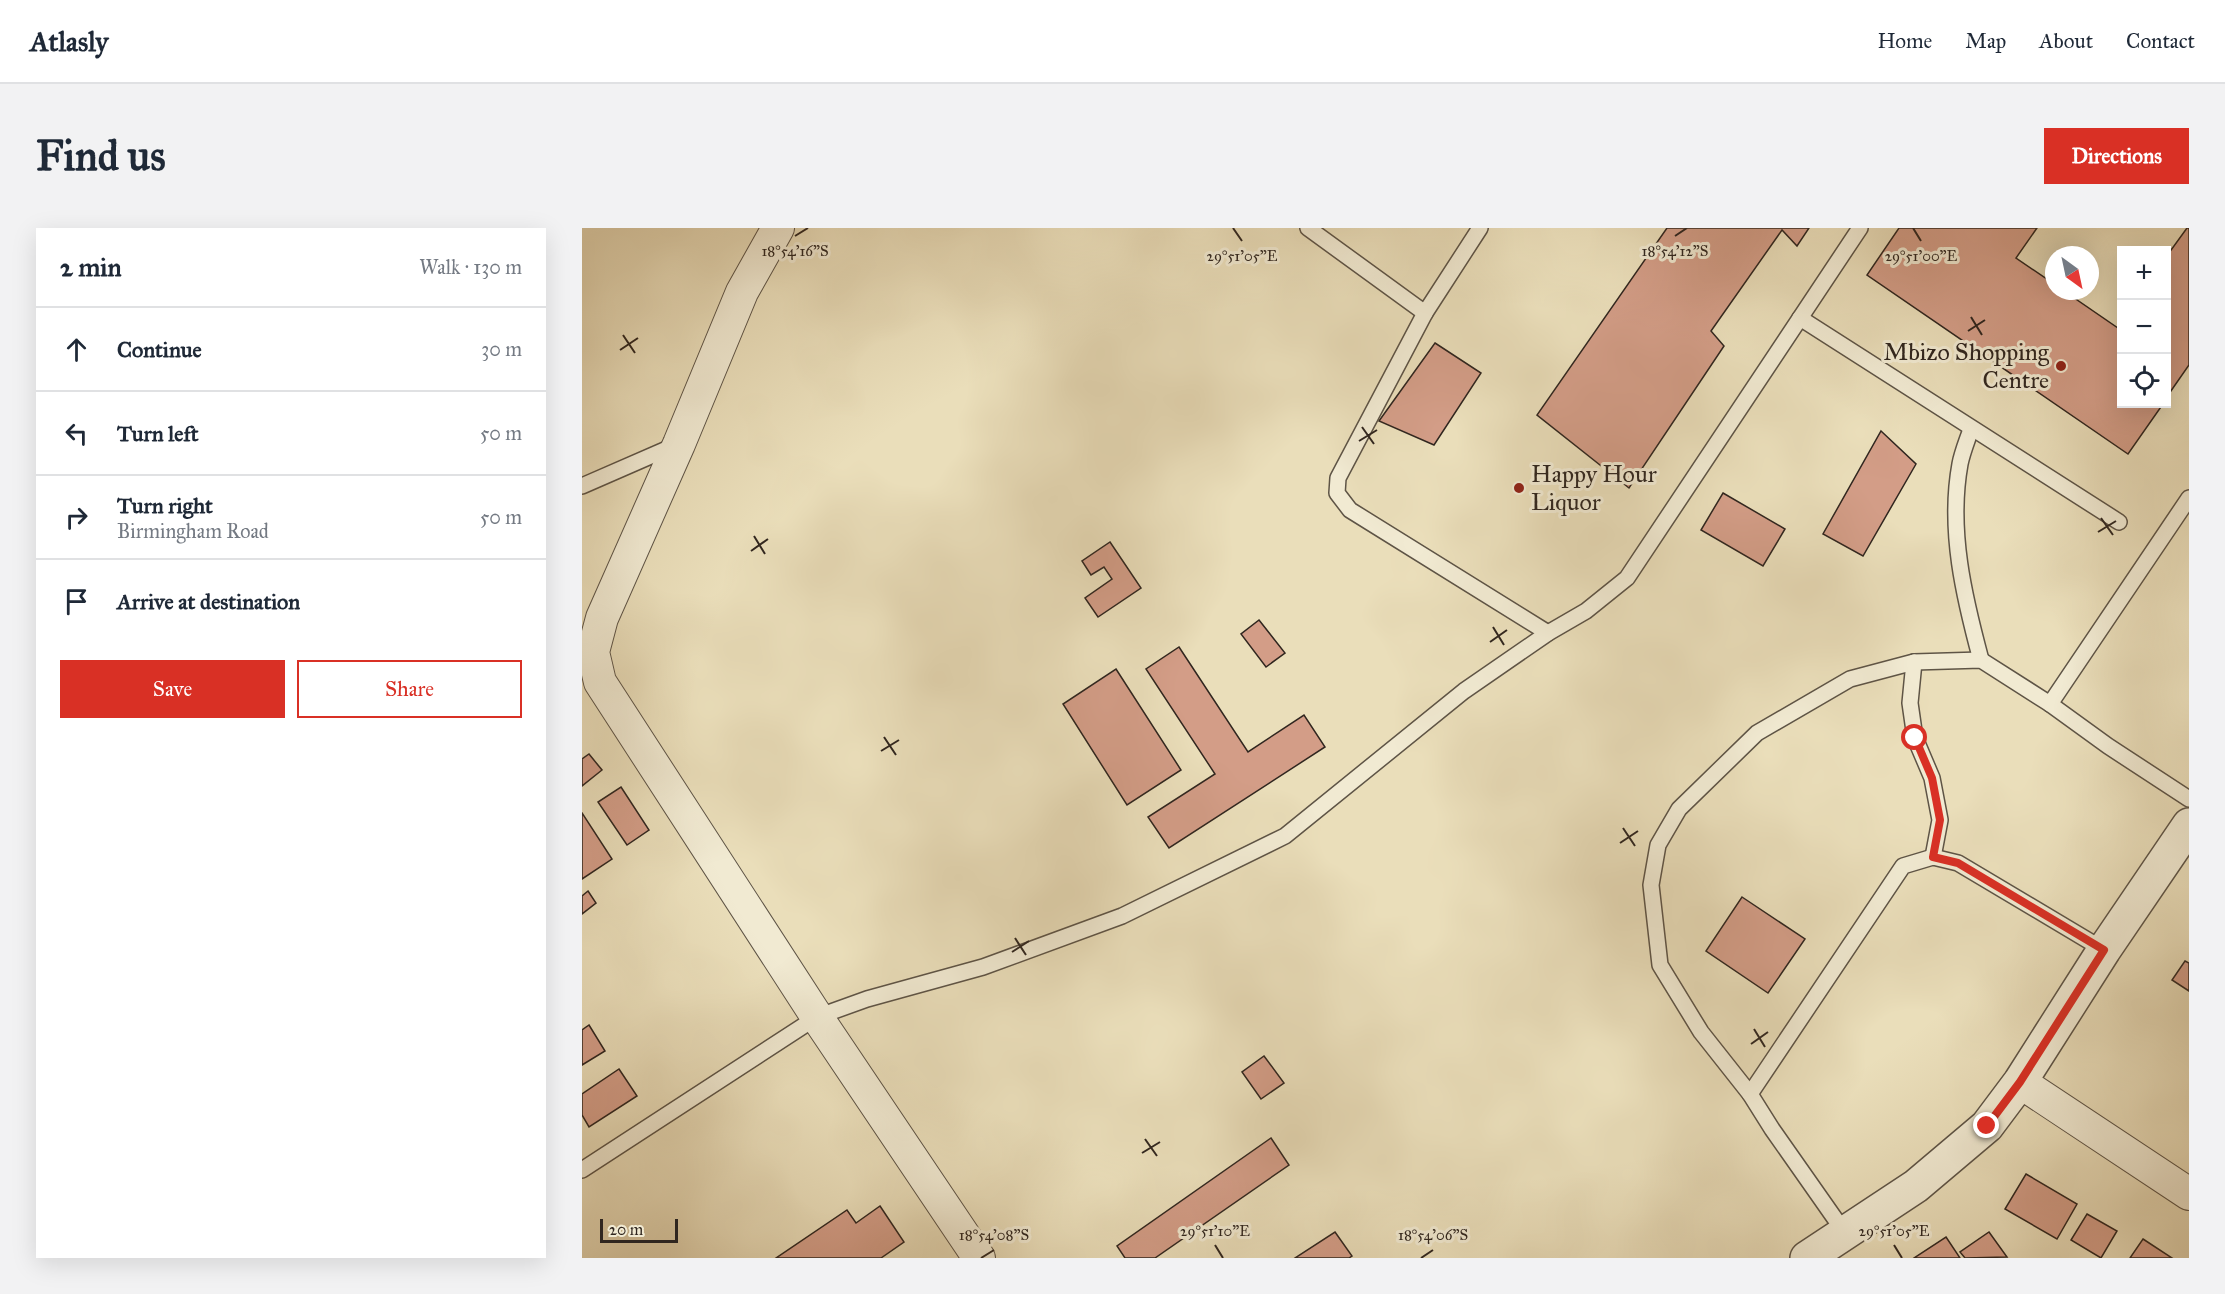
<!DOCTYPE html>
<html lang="en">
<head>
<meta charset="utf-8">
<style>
  :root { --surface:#fff; --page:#f2f2f3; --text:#1f2937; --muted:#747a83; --line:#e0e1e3; --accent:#d93025 }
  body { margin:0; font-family:"IM FELL Great Primer",serif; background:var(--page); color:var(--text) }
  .controls { position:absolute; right:18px; top:18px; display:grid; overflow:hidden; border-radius:0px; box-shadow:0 6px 24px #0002 }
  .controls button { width:54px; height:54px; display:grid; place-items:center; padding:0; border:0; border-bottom:2px solid var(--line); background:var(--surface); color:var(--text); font:30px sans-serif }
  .compass { position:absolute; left:1463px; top:18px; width:54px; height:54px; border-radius:50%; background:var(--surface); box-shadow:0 6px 24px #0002; rotate:147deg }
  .scale { position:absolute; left:18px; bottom:15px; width:78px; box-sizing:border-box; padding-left:6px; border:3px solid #30261f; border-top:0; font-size:16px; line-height:21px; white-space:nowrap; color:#30261f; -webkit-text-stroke:4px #f1ead2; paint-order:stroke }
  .stop { position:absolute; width:18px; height:18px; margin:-14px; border:4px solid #d93025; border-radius:50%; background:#fff }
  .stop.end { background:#d93025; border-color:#fff; box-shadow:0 2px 6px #0008 }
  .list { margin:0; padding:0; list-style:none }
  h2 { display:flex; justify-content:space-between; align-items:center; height:78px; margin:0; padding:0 24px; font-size:26px }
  h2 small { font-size:20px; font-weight:400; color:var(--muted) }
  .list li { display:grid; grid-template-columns:39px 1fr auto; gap:18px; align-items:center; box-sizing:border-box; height:84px; padding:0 24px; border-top:2px solid var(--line) }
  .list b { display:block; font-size:22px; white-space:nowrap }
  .list p { margin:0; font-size:20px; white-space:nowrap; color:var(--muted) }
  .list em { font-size:20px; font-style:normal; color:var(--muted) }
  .actions { display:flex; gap:12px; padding:18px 24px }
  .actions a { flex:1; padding:14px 0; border:2px solid var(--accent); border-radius:0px; text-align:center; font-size:21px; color:var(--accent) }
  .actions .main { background:var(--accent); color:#fff }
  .icon { flex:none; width:33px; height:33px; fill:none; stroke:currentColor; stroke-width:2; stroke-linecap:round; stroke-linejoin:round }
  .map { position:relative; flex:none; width:1607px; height:1030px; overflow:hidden; border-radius:0px }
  header { display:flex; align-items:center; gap:36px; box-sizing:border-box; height:84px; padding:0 30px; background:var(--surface); border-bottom:2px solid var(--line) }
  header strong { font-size:28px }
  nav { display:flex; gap:33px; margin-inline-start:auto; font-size:21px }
  .intro { display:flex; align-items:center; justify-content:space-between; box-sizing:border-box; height:144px; padding:0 36px }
  h1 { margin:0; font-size:42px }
  .button { padding:15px 27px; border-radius:0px; background:var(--accent); color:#fff; font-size:21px; font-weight:700 }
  main { display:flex; gap:36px; padding:0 36px }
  aside { flex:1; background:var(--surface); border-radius:0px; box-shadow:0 6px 24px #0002 }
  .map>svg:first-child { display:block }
  .building { fill:#d39d87; stroke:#30261f; stroke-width:1.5 }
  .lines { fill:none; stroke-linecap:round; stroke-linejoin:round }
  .service-casing { stroke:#5e5446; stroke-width:18 }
  .minor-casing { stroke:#5e5446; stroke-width:34 }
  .tertiary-casing { stroke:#5e5446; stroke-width:36 }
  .service { stroke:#f1ead2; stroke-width:15 }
  .minor { stroke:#f1ead2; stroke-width:32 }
  .tertiary { stroke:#f1ead2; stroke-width:33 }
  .route { stroke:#d93025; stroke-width:8 }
  .ticks { fill:none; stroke:#30261f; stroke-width:2 }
  .poi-dot { fill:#8f2418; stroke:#f1ead2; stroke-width:2 }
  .labels { text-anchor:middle; stroke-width:6; stroke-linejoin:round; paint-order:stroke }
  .poi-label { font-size:24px; fill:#30261f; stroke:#f1ead2; text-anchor:end }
  .ticks-label { font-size:15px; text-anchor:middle; fill:#30261f; stroke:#f1ead2; stroke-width:6; stroke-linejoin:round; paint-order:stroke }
</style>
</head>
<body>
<header>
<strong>Atlasly</strong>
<nav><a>Home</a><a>Map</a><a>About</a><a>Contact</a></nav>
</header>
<div class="intro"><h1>Find us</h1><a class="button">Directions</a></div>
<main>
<aside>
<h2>2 min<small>Walk · 130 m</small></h2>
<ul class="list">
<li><svg class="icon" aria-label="ahead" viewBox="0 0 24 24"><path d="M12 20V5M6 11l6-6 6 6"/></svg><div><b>Continue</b></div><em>30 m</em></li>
<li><svg class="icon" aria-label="left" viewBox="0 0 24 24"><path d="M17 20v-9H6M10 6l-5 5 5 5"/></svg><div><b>Turn left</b></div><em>50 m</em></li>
<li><svg class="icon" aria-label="right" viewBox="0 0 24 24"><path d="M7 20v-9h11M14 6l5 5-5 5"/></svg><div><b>Turn right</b><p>Birmingham Road</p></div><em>50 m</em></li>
<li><svg class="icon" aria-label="arrive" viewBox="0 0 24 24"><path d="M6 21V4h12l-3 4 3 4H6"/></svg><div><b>Arrive at destination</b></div></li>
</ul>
<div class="actions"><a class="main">Save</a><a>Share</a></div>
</aside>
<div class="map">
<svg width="1607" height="1030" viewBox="0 0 1607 1030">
  <rect width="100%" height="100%" fill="#eadeba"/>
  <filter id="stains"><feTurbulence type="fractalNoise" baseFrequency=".00333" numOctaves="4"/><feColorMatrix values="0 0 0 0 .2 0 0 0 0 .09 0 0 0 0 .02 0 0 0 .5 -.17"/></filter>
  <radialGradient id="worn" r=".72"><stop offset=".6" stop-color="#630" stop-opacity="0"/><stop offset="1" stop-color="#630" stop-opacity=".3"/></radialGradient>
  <g class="building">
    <polygon points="1085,0 1227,0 1215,18 1200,2 1129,103 1142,118 1047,260 955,187"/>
    <polygon points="1317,0 1455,0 1434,30 1472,56 1472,63 1482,63 1536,100 1540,95 1540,176 1581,176 1546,226 1285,47"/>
    <polygon points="1605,0 1607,0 1607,137 1584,170 1584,29"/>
    <polygon points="853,115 899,145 852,217 797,193"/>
    <polygon points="1299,203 1334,236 1281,328 1241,306"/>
    <polygon points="1141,265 1203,301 1181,338 1119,302"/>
    <polygon points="528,314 559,360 516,389 503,370 530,351 522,339 509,347 500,333"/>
    <polygon points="677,392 703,425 684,439 659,406"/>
    <polygon points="597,419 666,524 722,487 743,519 587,620 566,589 633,546 564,441"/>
    <polygon points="534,441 599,542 545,577 481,476"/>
    <polygon points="7,526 20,542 0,558 0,531"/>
    <polygon points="39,559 67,602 45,617 16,574"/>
    <polygon points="0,585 30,631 0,651"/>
    <polygon points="6,663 14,675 0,686 0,668"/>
    <polygon points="1160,669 1223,711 1186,765 1124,723"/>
    <polygon points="1603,733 1607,735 1607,763 1590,752"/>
    <polygon points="7,797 23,823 0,837 0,802"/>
    <polygon points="682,828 702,855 679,871 660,844"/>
    <polygon points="37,841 55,868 7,899 0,887 0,866"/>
    <polygon points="689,910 707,937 573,1030 543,1030 535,1018"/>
    <polygon points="1444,946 1495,976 1475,1011 1423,981"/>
    <polygon points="298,978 322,1014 299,1030 194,1030 265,982 274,995"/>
    <polygon points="1505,986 1535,1003 1519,1030 1489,1012"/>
    <polygon points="753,1004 770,1028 767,1030 713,1030"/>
    <polygon points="1407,1004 1425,1029 1383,1030 1378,1024"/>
    <polygon points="1364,1009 1378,1030 1332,1030"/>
    <polygon points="1561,1011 1590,1030 1548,1030"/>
  </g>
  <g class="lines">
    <defs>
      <g id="service">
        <polyline points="726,0 843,85 898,0"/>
        <polyline points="843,85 756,250 755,265 768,282 966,405"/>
        <polyline points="1218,90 1537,294"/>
        <path d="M 1389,201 C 1385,213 1380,225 1378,236 C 1366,302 1382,369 1399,432"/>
        <polyline points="0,258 94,217"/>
        <polyline points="1332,434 1328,475 1333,510 1350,550 1358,592 1351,629"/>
        <polyline points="1468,476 1607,270"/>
        <polyline points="1168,866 1119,804 1078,737 1069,657 1076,617 1097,581 1175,505 1268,451 1332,434 1399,432 1468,476 1526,518 1607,571"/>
        <polyline points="0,942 235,789 285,771 401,739 540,688 703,608 882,463 966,405 1004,383 1045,350 1278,0"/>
        <polyline points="1263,1005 1190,901 1168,866 1321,638 1351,629 1376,635 1522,722"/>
      </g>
      <g id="minor">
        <polyline points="196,0 160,64 97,216 20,390 11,424 18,454 235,789 397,1030"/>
        <polyline points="1438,854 1607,966"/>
      </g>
      <polyline id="tertiary" points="1225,1030 1334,958 1405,898 1438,854 1522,722 1607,597"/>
    </defs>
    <use href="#service" class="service-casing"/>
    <use href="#minor" class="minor-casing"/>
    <use href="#tertiary" class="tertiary-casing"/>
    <use href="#service" class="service"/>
    <use href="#minor" class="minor"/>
    <use href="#tertiary" class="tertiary"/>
  </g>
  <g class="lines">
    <polyline class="route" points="1333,510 1350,550 1358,592 1351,629 1376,635 1522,722 1438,854 1405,898"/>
  </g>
  <path class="ticks" d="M 651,0 L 660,13M 1331,0 L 1339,13M 213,8 L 226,0M 1093,8 L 1105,0M 1389,89 L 1400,107M 1386,103 L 1403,92M 41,107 L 53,125M 38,122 L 56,110M 780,199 L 792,216M 777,213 L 795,202M 1519,290 L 1531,307M 1516,304 L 1534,293M 172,308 L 183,326M 169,323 L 186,311M 911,399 L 922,417M 908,414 L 925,402M 302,509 L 314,527M 299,523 L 317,512M 1041,600 L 1053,618M 1038,615 L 1056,603M 433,710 L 444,727M 430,724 L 447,713M 1172,801 L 1183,819M 1169,816 L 1186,804M 563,911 L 575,928M 560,925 L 578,914M 633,1017 L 641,1030M 1312,1017 L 1320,1030M 399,1030 L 412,1022M 839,1030 L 851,1022"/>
  <g class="poi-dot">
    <circle cx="1479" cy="138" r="6"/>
    <circle cx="937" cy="260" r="6"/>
  </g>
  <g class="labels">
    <g class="poi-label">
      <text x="1467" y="132">Mbizo Shopping<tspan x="1467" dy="28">Centre</tspan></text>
      <text x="949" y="254" text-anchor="start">Happy Hour<tspan x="949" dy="28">Liquor</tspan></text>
    </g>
  </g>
  <g class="ticks-label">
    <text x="213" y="28">18°54'16"S</text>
    <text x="1093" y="28">18°54'12"S</text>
    <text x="660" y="33">29°51'05"E</text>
    <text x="1339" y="33">29°51'00"E</text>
    <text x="633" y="1008">29°51'10"E</text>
    <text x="1312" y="1008">29°51'05"E</text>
    <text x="412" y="1012">18°54'08"S</text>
    <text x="851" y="1012">18°54'06"S</text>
  </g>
  <rect width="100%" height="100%" filter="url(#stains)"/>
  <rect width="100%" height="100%" fill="url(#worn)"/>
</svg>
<div class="controls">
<button>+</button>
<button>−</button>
<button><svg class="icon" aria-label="locate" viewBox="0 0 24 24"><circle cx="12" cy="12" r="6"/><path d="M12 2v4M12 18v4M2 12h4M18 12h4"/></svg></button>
</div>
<svg class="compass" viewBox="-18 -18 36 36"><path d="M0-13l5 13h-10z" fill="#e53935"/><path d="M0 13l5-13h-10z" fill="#747a83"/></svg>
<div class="scale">20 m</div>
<div class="stop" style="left:1333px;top:510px"></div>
<div class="stop end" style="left:1405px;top:898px"></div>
</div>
</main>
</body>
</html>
